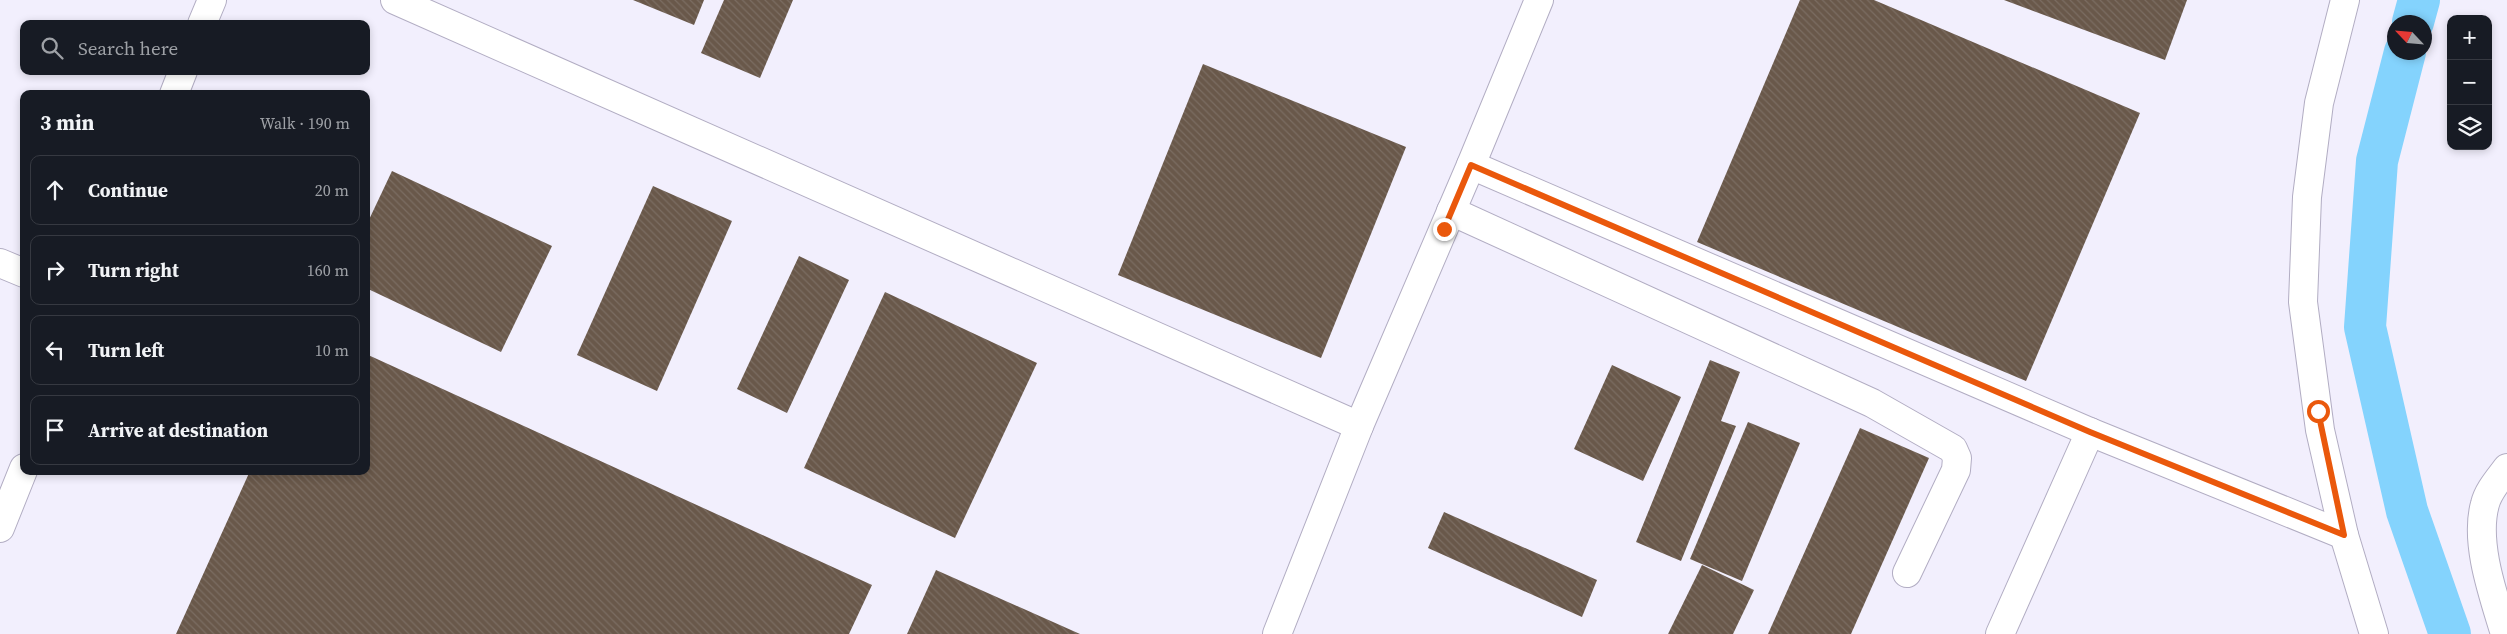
<!DOCTYPE html>
<html lang="en">
<head>
<meta charset="utf-8">
<style>
  :root { --surface:#171b24; --page:#242831; --text:#f1f3f6; --muted:#9ea1a6; --line:#363941 }
  body { margin:0; font-family:"Source Serif 4",serif; background:var(--page); color:var(--text) }
  .controls { position:absolute; right:15px; top:15px; display:grid; overflow:hidden; border-radius:10px; box-shadow:0 2px 8px #0003 }
  .controls button { width:45px; height:45px; display:grid; place-items:center; padding:0; border:0; border-bottom:1px solid var(--line); background:var(--surface); color:var(--text); font:25px sans-serif }
  .compass { position:absolute; left:2387px; top:15px; width:45px; height:45px; border-radius:50%; background:var(--surface); box-shadow:0 2px 8px #0003; rotate:296deg }
  .stop { position:absolute; width:15px; height:15px; margin:-11px; border:4px solid #ea580c; border-radius:50%; background:#fff }
  .stop.end { background:#ea580c; border-color:#fff; box-shadow:0 1px 5px #0008 }
  .list { margin:0; padding:0; list-style:none }
  h2 { display:flex; justify-content:space-between; align-items:center; height:65px; margin:0; padding:0 20px; font-size:21px }
  h2 small { font-size:16px; font-weight:400; color:var(--muted) }
  .list li { display:grid; grid-template-columns:32px 1fr auto; gap:15px; align-items:center; box-sizing:border-box; height:70px; margin:0 10px 10px; padding:0 10px; border:1px solid var(--line); border-radius:10px }
  .list b { display:block; font-size:19px; white-space:nowrap }
  .list em { font-size:16px; font-style:normal; color:var(--muted) }
  .icon { flex:none; width:28px; height:28px; fill:none; stroke:currentColor; stroke-width:2; stroke-linecap:round; stroke-linejoin:round }
  .map { position:relative; flex:none; width:2507px; height:634px; overflow:hidden }
  .search { position:absolute; background:var(--surface); box-shadow:0 2px 8px #0003; left:20px; top:20px; width:350px; height:55px; display:flex; align-items:center; gap:12px; box-sizing:border-box; padding:0 18px; border-radius:10px; color:var(--muted); font-size:19px }
  .panel { position:absolute; background:var(--surface); box-shadow:0 2px 8px #0003; left:20px; top:90px; width:350px; height:385px; border-radius:10px }
  .map>svg:first-child { display:block }
  .lines { fill:none; stroke-linecap:round; stroke-linejoin:round }
  .canal { stroke:#84d3fd; stroke-width:42 }
  .building { fill:url(#building-back-hatch) }
  .minor-casing { stroke:#b2adc3; stroke-width:30 }
  .minor { stroke:#fff; stroke-width:28 }
  .route { stroke:#ea580c; stroke-width:6 }
</style>
</head>
<body>
<div class="map">
<svg width="2507" height="634" viewBox="0 0 2507 634">
  <defs>
    <pattern id="building-back-hatch" width="6" height="6" patternUnits="userSpaceOnUse" patternTransform="scale(1.25)"><rect width="6" height="6" fill="#69584a"/><path d="M-1 5l2 2M0 0l6 6M5-1l2 2" fill="none" stroke="#7b6d62"/></pattern>
  </defs>
  <rect width="100%" height="100%" fill="#f2effd"/>
  <g class="lines">
    <g class="canal">
      <polyline points="2413,22 2419,0"/>
      <polyline points="2405,52 2377,161 2365,327 2407,511 2450,634"/>
    </g>
  </g>
  <g class="building">
    <polygon points="633,0 704,0 694,25"/>
    <polygon points="724,0 793,0 760,78 701,53"/>
    <polygon points="1800,0 1874,0 2140,113 2026,381 1697,242"/>
    <polygon points="2004,0 2187,0 2165,60"/>
    <polygon points="1203,64 1406,147 1321,358 1118,275"/>
    <polygon points="392,171 552,246 501,352 366,288 366,226"/>
    <polygon points="653,186 732,221 657,391 577,355"/>
    <polygon points="799,256 849,280 787,413 737,389"/>
    <polygon points="885,292 1037,363 955,538 804,468"/>
    <polygon points="366,354 872,585 849,634 176,634 250,471 366,471"/>
    <polygon points="1710,360 1740,372 1721,421 1736,426 1681,561 1636,542"/>
    <polygon points="1612,365 1681,397 1643,481 1574,449"/>
    <polygon points="1748,422 1800,443 1742,581 1690,559"/>
    <polygon points="1860,428 1929,458 1851,634 1768,634"/>
    <polygon points="1444,512 1597,580 1582,617 1428,548"/>
    <polygon points="1702,565 1754,590 1733,634 1668,634"/>
    <polygon points="936,570 1080,634 907,634"/>
  </g>
  <g class="lines">
    <defs>
      <g id="minor">
        <polyline points="395,0 1359,426"/>
        <polyline points="2345,0 2319,103 2307,197 2303,302 2320,430 2344,535 2374,634"/>
        <polyline points="202,24 212,0"/>
        <polyline points="174,94 183,71"/>
        <polyline points="1471,165 2090,432 2344,535"/>
        <polyline points="1451,211 1872,403 1953,449 1957,458 1956,470 1907,573"/>
        <polyline points="0,263 24,273"/>
        <polyline points="0,528 24,468"/>
        <polyline points="1277,634 1359,426 1471,165 1539,0"/>
        <polyline points="2000,634 2090,432"/>
        <path d="M 2505,634 C 2494,597 2474,543 2485,504 C 2488,491 2499,479 2507,468"/>
      </g>
    </defs>
    <use href="#minor" class="minor-casing"/>
    <use href="#minor" class="minor"/>
  </g>
  <g class="lines">
    <polyline class="route" points="1444,229 1471,165 2090,432 2344,535 2318,411"/>
  </g>
</svg>
<div class="controls">
<button>+</button>
<button>−</button>
<button><svg class="icon" aria-label="layers" viewBox="0 0 24 24"><path d="M12 4l9 5-9 5-9-5zM3 14l9 5 9-5"/></svg></button>
</div>
<svg class="compass" viewBox="-18 -18 36 36"><path d="M0-13l5 13h-10z" fill="#e53935"/><path d="M0 13l5-13h-10z" fill="#9ea1a6"/></svg>
<div class="stop" style="left:2318px;top:411px"></div>
<div class="stop end" style="left:1444px;top:229px"></div>
<div class="search"><svg class="icon" aria-label="search" viewBox="0 0 24 24"><circle cx="10" cy="10" r="6"/><path d="M15 15l6 6"/></svg>Search here</div>
<section class="panel">
<h2>3 min<small>Walk · 190 m</small></h2>
<ul class="list">
<li><svg class="icon" aria-label="ahead" viewBox="0 0 24 24"><path d="M12 20V5M6 11l6-6 6 6"/></svg><div><b>Continue</b></div><em>20 m</em></li>
<li><svg class="icon" aria-label="right" viewBox="0 0 24 24"><path d="M7 20v-9h11M14 6l5 5-5 5"/></svg><div><b>Turn right</b></div><em>160 m</em></li>
<li><svg class="icon" aria-label="left" viewBox="0 0 24 24"><path d="M17 20v-9H6M10 6l-5 5 5 5"/></svg><div><b>Turn left</b></div><em>10 m</em></li>
<li><svg class="icon" aria-label="arrive" viewBox="0 0 24 24"><path d="M6 21V4h12l-3 4 3 4H6"/></svg><div><b>Arrive at destination</b></div></li>
</ul>
</section>
</div>
</body>
</html>
